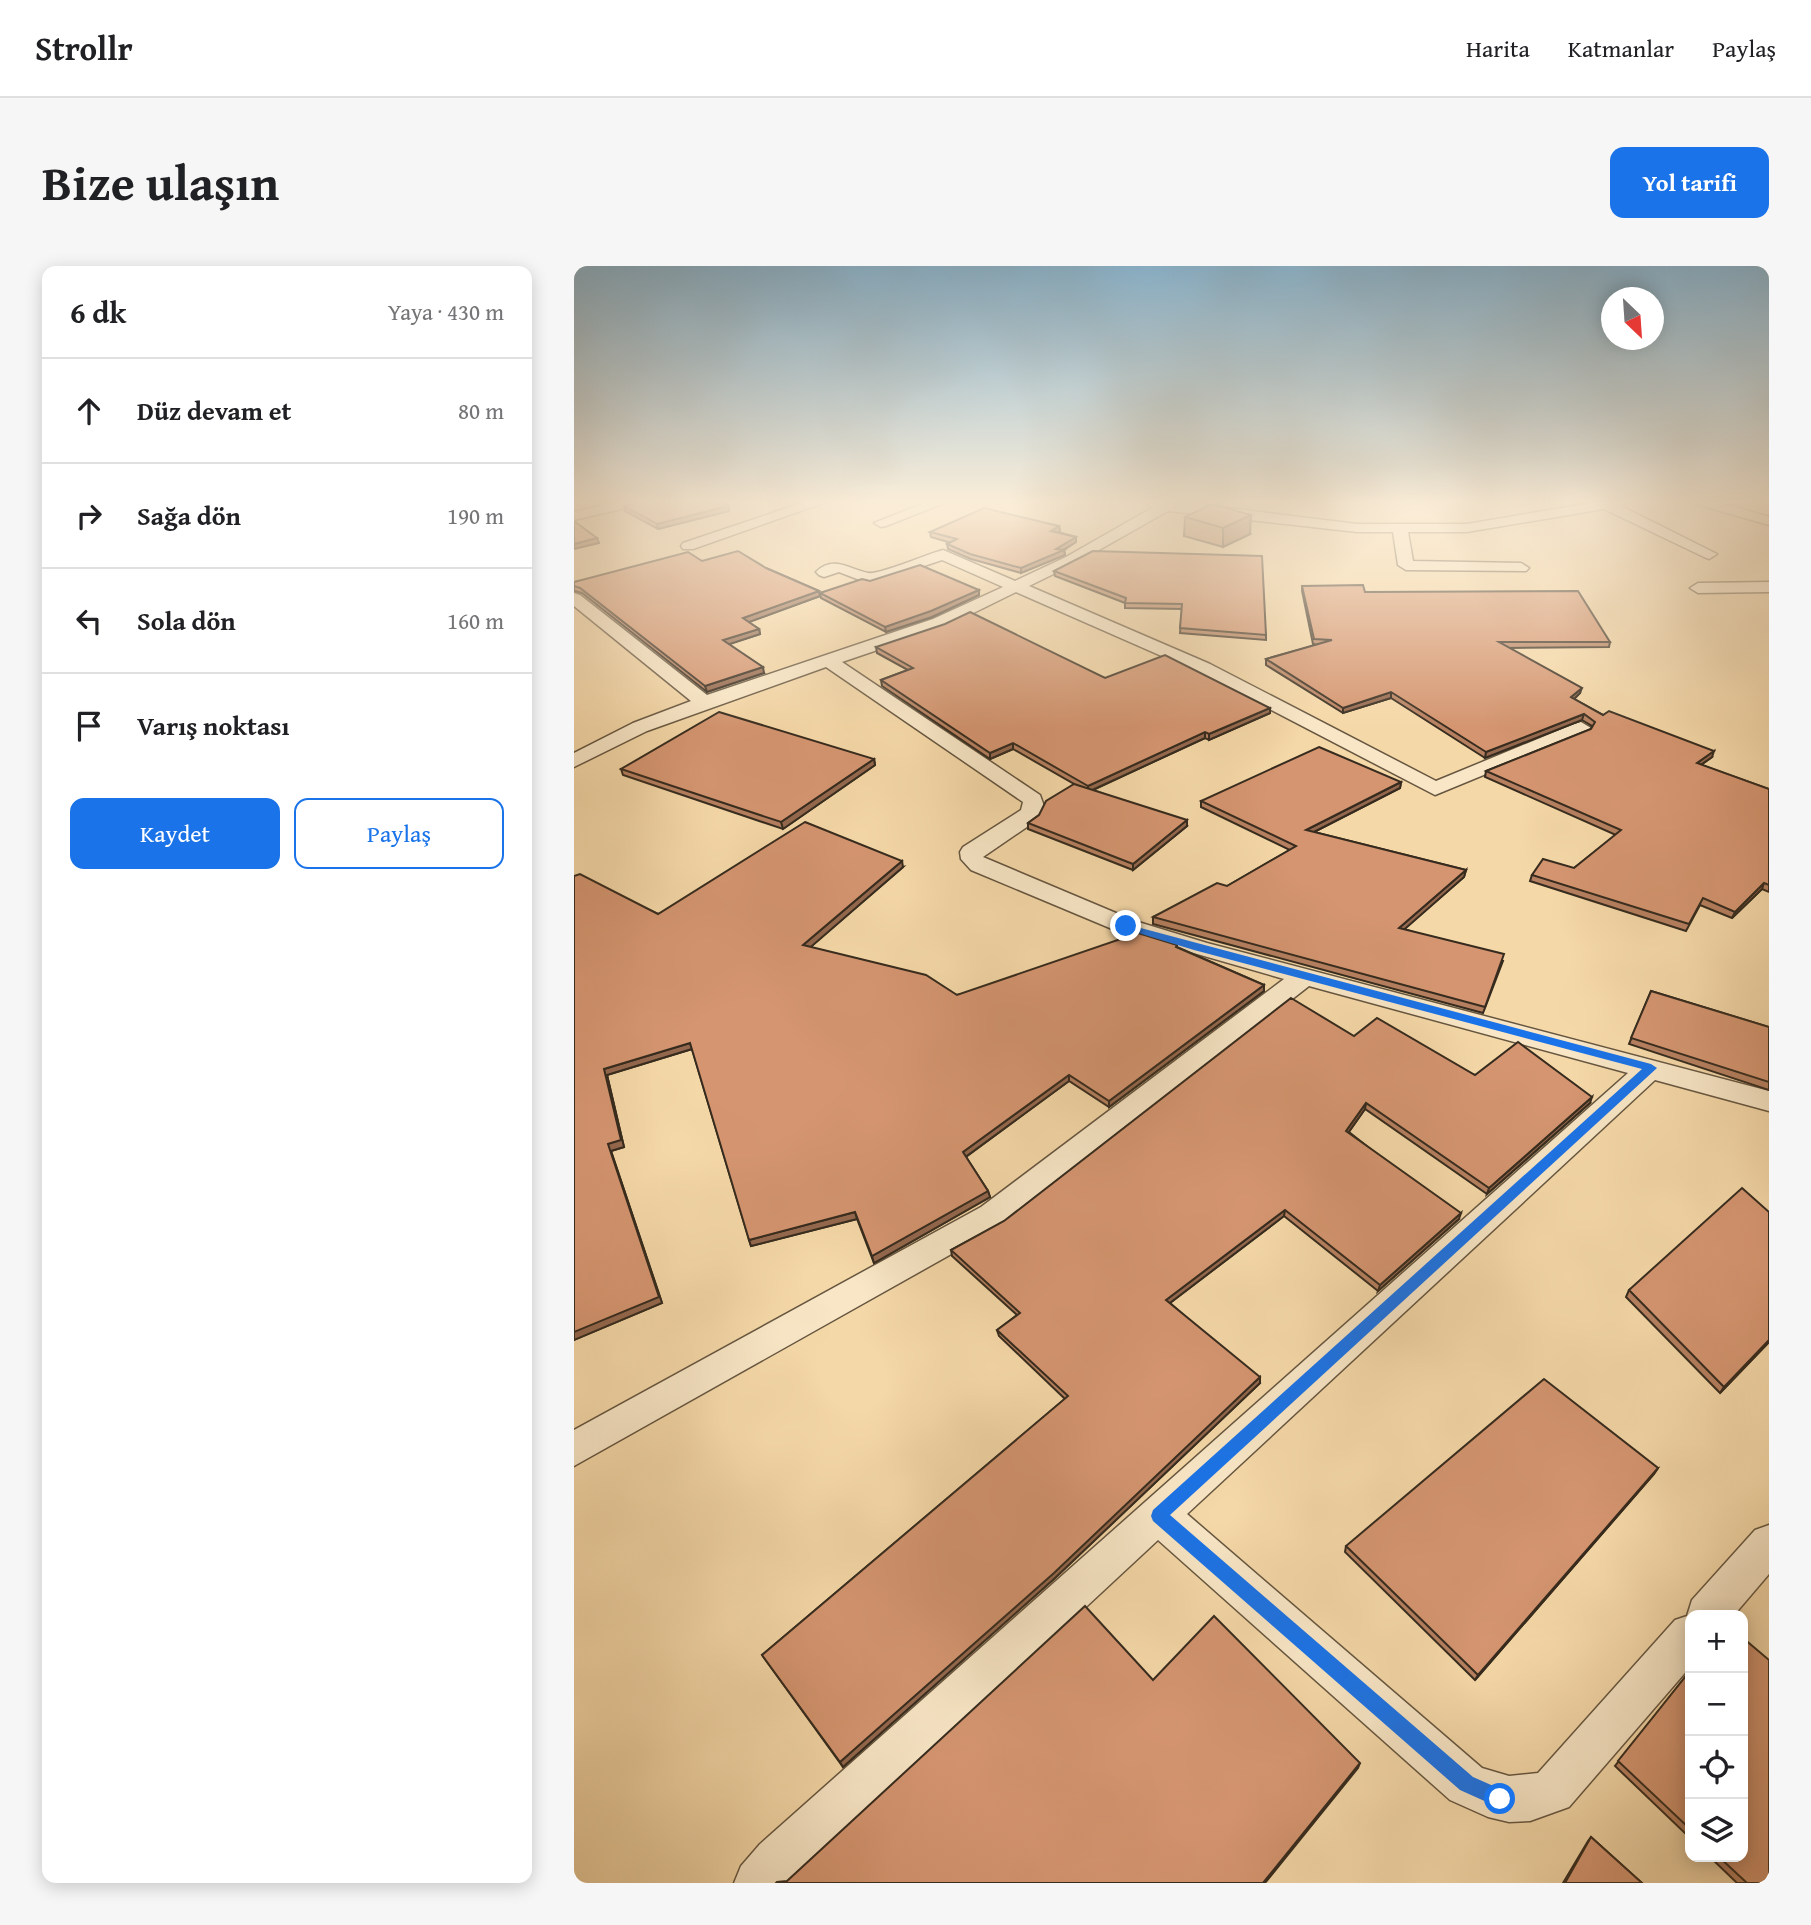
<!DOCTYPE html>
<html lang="tr">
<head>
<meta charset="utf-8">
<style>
  :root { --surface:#fff; --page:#f6f6f6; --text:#202124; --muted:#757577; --line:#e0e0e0; --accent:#1a73e8 }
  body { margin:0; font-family:"Gentium Book Plus",serif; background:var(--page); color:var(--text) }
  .controls { position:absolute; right:21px; bottom:21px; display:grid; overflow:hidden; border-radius:14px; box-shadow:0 4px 18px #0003 }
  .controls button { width:63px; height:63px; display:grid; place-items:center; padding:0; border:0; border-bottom:2px solid var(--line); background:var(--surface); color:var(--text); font:35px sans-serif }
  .compass { position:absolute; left:1027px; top:21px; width:63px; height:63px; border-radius:50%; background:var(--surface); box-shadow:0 4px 18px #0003; rotate:155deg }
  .stop { position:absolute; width:21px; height:21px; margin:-16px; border:5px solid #1a73e8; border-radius:50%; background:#fff }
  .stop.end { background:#1a73e8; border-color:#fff; box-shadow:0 2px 7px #0008 }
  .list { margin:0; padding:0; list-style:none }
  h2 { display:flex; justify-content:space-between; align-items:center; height:91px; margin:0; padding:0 28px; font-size:30px }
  h2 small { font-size:23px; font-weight:400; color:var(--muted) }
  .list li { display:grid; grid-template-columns:46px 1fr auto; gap:21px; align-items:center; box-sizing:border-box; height:105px; padding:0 28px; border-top:2px solid var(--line) }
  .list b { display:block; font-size:26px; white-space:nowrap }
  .list em { font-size:23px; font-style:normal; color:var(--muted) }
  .actions { display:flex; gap:14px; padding:21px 28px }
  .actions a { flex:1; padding:16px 0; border:2px solid var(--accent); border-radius:14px; text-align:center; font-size:24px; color:var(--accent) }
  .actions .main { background:var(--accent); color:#fff }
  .icon { flex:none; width:38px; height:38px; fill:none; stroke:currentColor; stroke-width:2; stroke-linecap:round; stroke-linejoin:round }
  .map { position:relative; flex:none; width:1195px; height:1617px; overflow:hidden; border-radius:14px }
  header { display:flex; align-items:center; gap:42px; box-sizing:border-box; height:98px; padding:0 35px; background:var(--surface); border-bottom:2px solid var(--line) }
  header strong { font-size:33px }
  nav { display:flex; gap:38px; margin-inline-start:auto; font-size:24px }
  .intro { display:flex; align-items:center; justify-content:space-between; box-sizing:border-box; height:168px; padding:0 42px }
  h1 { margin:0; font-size:49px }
  .button { padding:18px 32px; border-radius:14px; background:var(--accent); color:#fff; font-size:24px; font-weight:700 }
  main { display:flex; gap:42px; padding:0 42px }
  aside { flex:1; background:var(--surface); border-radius:14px; box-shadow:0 4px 18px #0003 }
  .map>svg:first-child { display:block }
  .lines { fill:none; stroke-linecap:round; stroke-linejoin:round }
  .minor-casing { stroke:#665640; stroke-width:3 }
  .minor { fill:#f8e6c6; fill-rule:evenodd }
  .wall { fill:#b68060; stroke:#362b1e; stroke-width:2 }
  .shaded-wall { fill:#94684e; stroke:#362b1e; stroke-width:2 }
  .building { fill:#d49570; stroke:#362b1e; stroke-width:2 }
  .route { fill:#1a73e8 }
</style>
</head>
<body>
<header>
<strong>Strollr</strong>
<nav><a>Harita</a><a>Katmanlar</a><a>Paylaş</a></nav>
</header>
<div class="intro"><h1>Bize ulaşın</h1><a class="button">Yol tarifi</a></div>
<main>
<aside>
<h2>6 dk<small>Yaya · 430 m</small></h2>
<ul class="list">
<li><svg class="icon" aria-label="ahead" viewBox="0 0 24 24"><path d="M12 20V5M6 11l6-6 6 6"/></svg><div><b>Düz devam et</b></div><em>80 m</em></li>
<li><svg class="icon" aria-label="right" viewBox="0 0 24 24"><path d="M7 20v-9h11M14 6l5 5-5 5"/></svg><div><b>Sağa dön</b></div><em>190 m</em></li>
<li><svg class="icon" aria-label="left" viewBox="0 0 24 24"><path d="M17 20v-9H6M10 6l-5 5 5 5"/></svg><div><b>Sola dön</b></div><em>160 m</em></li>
<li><svg class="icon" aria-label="arrive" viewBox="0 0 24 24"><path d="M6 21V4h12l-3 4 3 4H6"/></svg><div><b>Varış noktası</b></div></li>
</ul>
<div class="actions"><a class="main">Kaydet</a><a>Paylaş</a></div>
</aside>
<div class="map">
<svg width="1195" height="1617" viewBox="0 0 1195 1617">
  <rect width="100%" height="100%" fill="#f5d8a8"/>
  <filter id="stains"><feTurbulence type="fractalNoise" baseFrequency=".00286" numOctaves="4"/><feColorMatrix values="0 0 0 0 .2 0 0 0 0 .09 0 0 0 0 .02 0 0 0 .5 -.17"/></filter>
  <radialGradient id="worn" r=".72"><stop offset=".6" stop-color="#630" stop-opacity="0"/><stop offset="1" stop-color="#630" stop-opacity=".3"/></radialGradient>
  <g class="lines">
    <defs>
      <g id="minor">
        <polygon points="42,236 67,236 65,239 0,254 0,246"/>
        <polygon points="231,236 252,236 119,283 109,283 107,280 109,277"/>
        <polygon points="353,236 373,236 312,260 307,261 300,257"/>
        <path d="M 577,236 L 606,236 L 783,258 L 893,258 L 1023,236 L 1055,236 L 1047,240 L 1143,288 L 1135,293 L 1130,291 L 1030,243 L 893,266 L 834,266 L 839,295 L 947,297 L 955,302 L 952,305 L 832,304 L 824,299 L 819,266 L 783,266 L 594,245 L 502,297 L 455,320 L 636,398 L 862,515 L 1000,458 L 1007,456 L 1017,462 L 1014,466 L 861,529 L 624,406 L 442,326 L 371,361 L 268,396 L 466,529 L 471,543 L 463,554 L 409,591 L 561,655 L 633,677 L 1195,825 L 1195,845 L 1081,814 L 613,1248 L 908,1502 L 935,1510 L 964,1507 L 1101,1354 L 1113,1350 L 1118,1334 L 1181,1264 L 1195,1259 L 1195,1308 L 1160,1349 L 1116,1349 L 1116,1401 L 995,1541 L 956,1555 L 935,1556 L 914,1551 L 876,1534 L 584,1274 L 215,1617 L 160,1617 L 167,1600 L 186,1578 L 1054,807 L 735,720 L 429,959 L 0,1200 L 0,1164 L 407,941 L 710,713 L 543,665 L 397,604 L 387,593 L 386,586 L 389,581 L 447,544 L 449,536 L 252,401 L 73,465 L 0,501 L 0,487 L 59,457 L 117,435 L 0,340 L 0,327 L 6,329 L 133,429 L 359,353 L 429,321 L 368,294 L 296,318 L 265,306 L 250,311 L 245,309 L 242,306 C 259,289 275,303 294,307 C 306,309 353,288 369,284 L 441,315 L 492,291 L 578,242 L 575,239 Z"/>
        <polygon points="1123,236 1145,236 1195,251 1195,259 1125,239"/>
        <polygon points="1195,316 1195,326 1124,327 1116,322 1124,317"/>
      </g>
    </defs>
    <use href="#minor" class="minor-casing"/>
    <use href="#minor" class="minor"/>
  </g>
  <g class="wall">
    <polygon points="64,237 154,240 155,245 84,263 51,245 50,240"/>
    <polygon points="611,251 676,268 649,281 610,270"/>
    <polygon points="485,260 486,265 484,266 502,271 502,276 490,284 491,289 447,307 397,293 374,283 373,278 377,277 357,271 356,266"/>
    <polygon points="519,285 692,369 692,374 606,367 608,343 551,342 551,337 481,310 480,305"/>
    <polygon points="128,295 192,302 245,325 246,330 174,356 185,363 186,368 155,378 190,407 133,426 8,327 1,325 0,325 0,316"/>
    <polygon points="296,315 405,324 405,329 358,351 312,366 247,332 246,327"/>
    <polygon points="728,320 791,326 1036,376 1035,381 935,382 1006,427 1000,433 1029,449 1138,491 1127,499 1195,523 1195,626 1188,623 1158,652 1126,639 1112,665 956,615 958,609 1000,602 1042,569 911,511 912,505 1017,463 1018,460 1008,454 911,492 817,432 769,447 692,399 692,393 743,379 739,378 728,325"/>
    <polygon points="302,381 531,412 696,442 696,447 635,474 631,472 519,524 613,560 559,604 454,563 454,557 465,549 500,518 439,483 416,493 308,420 307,414 334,404 303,387"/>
    <polygon points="300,493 301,499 209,563 49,509 47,503"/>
    <polygon points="827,516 826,522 740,566 892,604 890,611 830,663 929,695 909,747 579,658 579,651 653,620 716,584 627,541 627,535"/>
    <polygon points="329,601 236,681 383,729 603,679 603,681 690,719 690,725 535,841 495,815 392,891 414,925 416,931 300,997 283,953 177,980 118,783 33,809 50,881 37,885 88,1037 0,1074 0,610 84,648"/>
    <polygon points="1077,725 1195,761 1195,824 1055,778"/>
    <polygon points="780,770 901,809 1016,837 913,928 791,843 775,866 885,953 804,1025 710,950 596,1037 686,1117 481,1312 269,1501 188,1389 491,1133 425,1070 423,1064 443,1049 378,990 377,984"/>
    <polygon points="1195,946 1195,1076 1146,1127 1052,1031 1055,1024"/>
    <polygon points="1084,1202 1080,1208 901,1414 771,1286 772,1280"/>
    <polygon points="1116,1405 1116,1572 1041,1500"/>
    <polygon points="1017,1571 1068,1617 989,1617 1014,1575"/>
    <polygon points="1136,1591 1169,1591 1195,1617 1163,1617"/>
  </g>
  <g class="shaded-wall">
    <polygon points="154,240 155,245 84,263 83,258"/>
    <polygon points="677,249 676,268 649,281 649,262"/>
    <polygon points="485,260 486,265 477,270 477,265"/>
    <polygon points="502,271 502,276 489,284 490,284 491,289 447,307 447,302 482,283"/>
    <polygon points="23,272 25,277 0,283 0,278"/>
    <polygon points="405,324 405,329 358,351 312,366 311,361"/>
    <polygon points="245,325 246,330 170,358 169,352"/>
    <polygon points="185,363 186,368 150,380 149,374"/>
    <polygon points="189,401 190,407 133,426 131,420"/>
    <polygon points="1008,422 1006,427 996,437 997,431"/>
    <polygon points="817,426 817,432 769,447 769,442"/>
    <polygon points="696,442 696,447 635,474 635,468"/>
    <polygon points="1010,448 1008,454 911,492 912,486"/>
    <polygon points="631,466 631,472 514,526 514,520"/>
    <polygon points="439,477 439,483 416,493 416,487"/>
    <polygon points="1140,485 1138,491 1121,503 1123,497"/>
    <polygon points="300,493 301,499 209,563 207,556"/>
    <polygon points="827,516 826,522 732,570 732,564"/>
    <polygon points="613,554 613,560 559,604 559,598"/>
    <polygon points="328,595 329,601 231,686 229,679"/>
    <polygon points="892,604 890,611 824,669 825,662"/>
    <polygon points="1190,617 1188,623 1158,652 1161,646"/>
    <polygon points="690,719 690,725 535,841 535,835"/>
    <polygon points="116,777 118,783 33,809 50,881 37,885 88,1037 0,1074 0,1066 34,878 30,803"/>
    <polygon points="495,809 495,815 390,892 389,886"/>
    <polygon points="1018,831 1016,837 913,928 915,922"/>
    <polygon points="792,837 791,843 771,871 772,865"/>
    <polygon points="414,925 416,931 300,997 298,990"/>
    <polygon points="711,944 710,950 592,1040 592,1034"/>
    <polygon points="281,946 283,953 177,980 175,974"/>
    <polygon points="887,947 885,953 804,1025 806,1019"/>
    <polygon points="1195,1074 1195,1076 1146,1127 1150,1121"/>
    <polygon points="686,1111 686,1117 481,1312 269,1501 266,1496"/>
    <polygon points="1084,1202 1080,1208 901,1414 904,1409"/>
    <polygon points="786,1497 784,1502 691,1617 689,1617"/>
  </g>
  <g class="building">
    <polygon points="65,236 146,236 154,240 83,258 50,240"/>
    <polygon points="638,238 677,249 649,262 611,251"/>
    <polygon points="410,242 485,260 477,265 502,271 482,283 490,284 447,302 396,288 373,278 383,273 356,266"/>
    <polygon points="0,255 23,272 0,278"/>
    <polygon points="164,285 192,302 245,325 169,352 185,363 149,374 189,401 131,420 6,322 0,320 0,316 114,286 128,295"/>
    <polygon points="519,285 688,290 692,369 606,362 608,338 551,337 552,332 480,305"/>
    <polygon points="346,299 405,324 357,345 311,361 246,327 288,313 296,315"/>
    <polygon points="789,319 791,326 1004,325 1036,376 925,376 1008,422 997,431 1029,449 1035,445 1140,485 1123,497 1195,523 1195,619 1190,617 1161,646 1129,632 1115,658 958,609 969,593 1000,602 1047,564 912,505 1017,463 1021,456 1010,448 912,486 817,426 769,442 692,393 758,374 740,373 728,320"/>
    <polygon points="396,346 531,412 591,389 696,442 635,468 631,466 514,520 439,477 416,487 307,414 339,402 302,381 371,358"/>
    <polygon points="145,446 300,493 207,556 47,503"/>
    <polygon points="745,481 827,516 732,564 892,604 825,662 930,688 911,741 579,651 643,617 653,620 722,580 627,535"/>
    <polygon points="500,518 613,554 559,598 454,557 465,549 472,535"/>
    <polygon points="231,556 328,595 229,679 352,709 383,729 564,667 603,679 602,681 690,719 535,835 495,809 389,886 414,925 298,990 281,946 175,974 116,777 30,803 47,874 34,878 85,1031 0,1066 0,610 6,608 84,648"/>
    <polygon points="1077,725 1195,761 1195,816 1057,772"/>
    <polygon points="717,732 780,770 803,752 901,809 944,776 1018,831 915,922 792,837 772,865 887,947 806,1019 711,944 592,1034 686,1111 480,1307 266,1496 188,1389 494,1130 423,1064 446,1047 377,984 430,955"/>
    <polygon points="1168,922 1195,946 1195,1074 1150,1121 1055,1024"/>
    <polygon points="970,1113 1084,1202 904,1409 772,1280"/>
    <polygon points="511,1340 579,1414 640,1350 786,1497 689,1617 202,1617 203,1616 213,1615"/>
    <polygon points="1169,1372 1195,1394 1195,1617 1173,1617 1145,1591 1169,1591"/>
    <polygon points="1116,1405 1116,1563 1044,1495"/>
    <polygon points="1017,1571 1068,1617 991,1617"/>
  </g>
  <linearGradient id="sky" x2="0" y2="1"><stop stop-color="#8ab6d1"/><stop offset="0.51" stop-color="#faedd8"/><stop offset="1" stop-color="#faedd8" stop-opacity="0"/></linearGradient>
  <rect width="1195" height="462" fill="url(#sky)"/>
  <polygon class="route" points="548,657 1077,798 1083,802 596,1249 899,1511 933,1526 935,1533 933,1539 926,1542 886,1524 579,1255 577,1250 579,1244 1068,803 620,684 548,662"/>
  <rect width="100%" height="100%" filter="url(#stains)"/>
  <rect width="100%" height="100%" fill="url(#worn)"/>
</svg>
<div class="controls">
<button>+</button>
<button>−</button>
<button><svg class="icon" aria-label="locate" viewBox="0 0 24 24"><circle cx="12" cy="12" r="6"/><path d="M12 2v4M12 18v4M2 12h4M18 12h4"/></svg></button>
<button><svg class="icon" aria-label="layers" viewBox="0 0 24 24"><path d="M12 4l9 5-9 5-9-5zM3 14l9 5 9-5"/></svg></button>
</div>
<svg class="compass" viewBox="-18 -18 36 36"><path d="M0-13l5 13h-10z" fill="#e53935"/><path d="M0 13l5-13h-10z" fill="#757577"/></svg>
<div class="stop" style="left:926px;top:1533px"></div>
<div class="stop end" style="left:552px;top:660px"></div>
</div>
</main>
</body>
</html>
